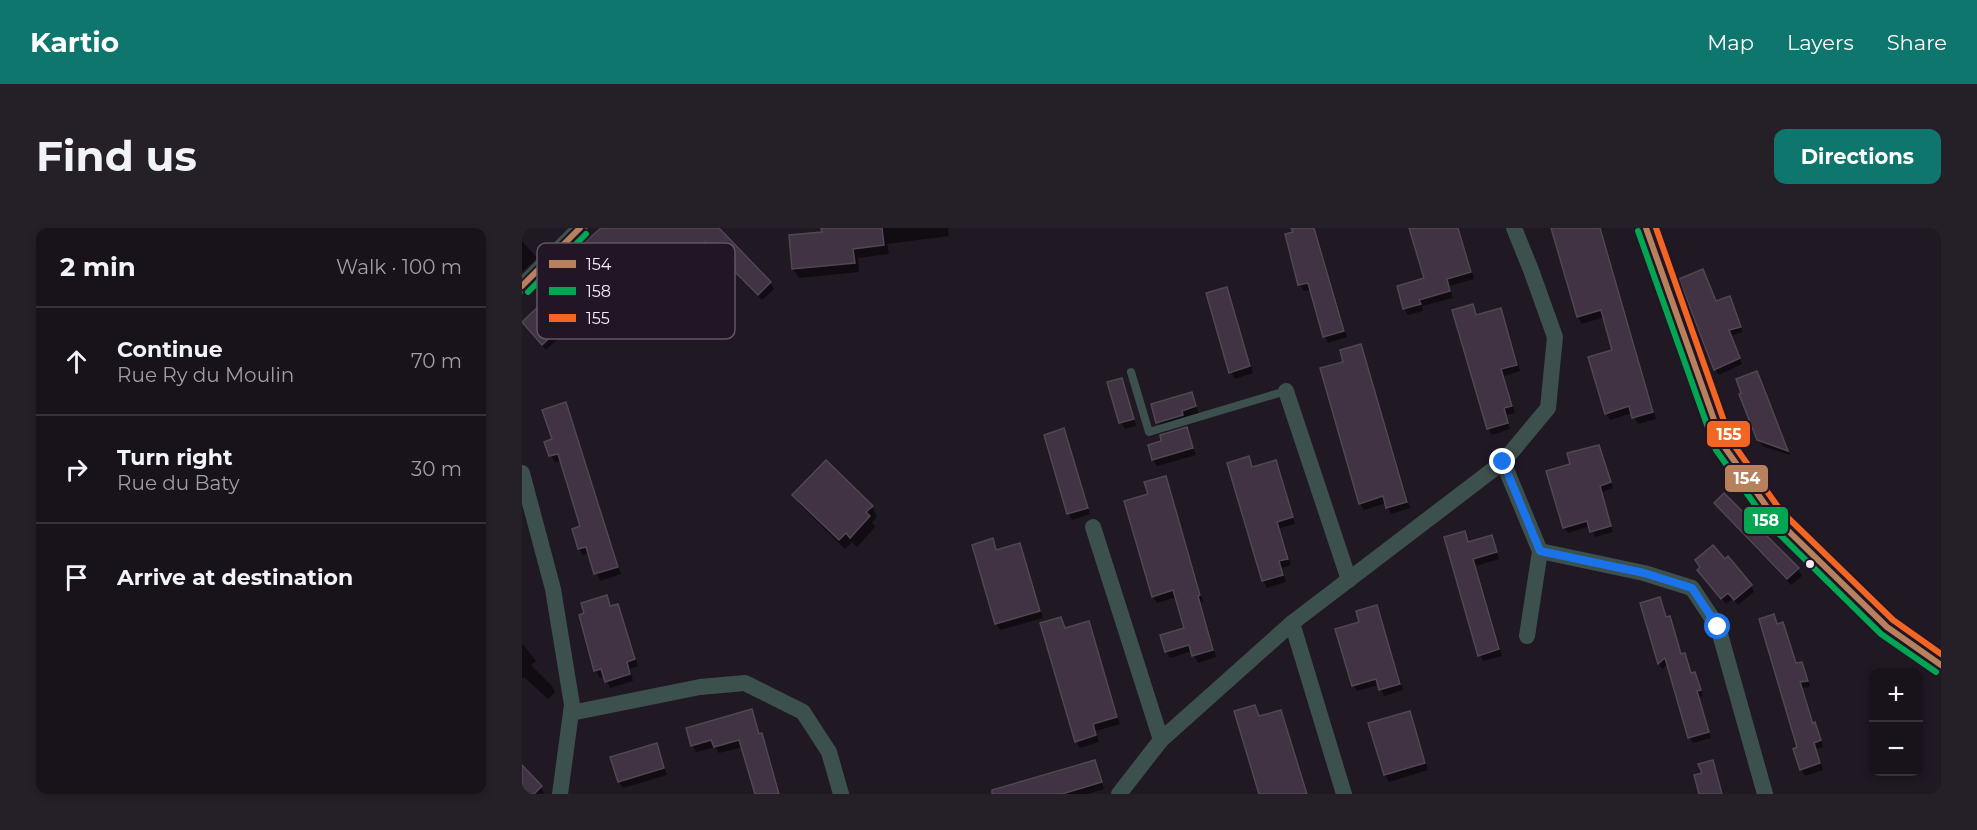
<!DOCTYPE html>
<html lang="en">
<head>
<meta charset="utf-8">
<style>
  :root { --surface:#18121a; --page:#252027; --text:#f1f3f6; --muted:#9f9ea2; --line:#363239; --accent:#0f766e }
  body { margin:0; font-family:Montserrat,sans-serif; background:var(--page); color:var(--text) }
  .controls { position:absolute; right:18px; bottom:18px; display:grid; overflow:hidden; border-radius:12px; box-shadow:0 3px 9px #0003 }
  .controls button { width:54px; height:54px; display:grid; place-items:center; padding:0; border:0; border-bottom:2px solid var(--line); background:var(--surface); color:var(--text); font:30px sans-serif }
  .stop { position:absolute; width:18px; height:18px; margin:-14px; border:4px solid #1a73e8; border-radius:50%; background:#fff }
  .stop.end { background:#1a73e8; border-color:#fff; box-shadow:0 2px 6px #0008 }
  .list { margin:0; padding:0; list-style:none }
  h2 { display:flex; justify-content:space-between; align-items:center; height:78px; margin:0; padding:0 24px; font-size:26px }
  h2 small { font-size:20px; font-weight:400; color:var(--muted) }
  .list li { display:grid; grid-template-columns:39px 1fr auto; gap:18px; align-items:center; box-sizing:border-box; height:108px; padding:0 24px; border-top:2px solid var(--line) }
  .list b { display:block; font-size:22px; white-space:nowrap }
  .list p { margin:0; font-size:20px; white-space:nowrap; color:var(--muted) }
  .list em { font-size:20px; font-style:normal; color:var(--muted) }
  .icon { flex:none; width:33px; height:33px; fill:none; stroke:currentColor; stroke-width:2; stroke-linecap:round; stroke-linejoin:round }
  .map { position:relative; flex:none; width:1419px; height:566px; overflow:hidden; border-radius:12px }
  header { display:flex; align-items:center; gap:36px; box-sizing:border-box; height:84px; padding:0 30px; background:var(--accent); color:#fff }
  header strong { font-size:28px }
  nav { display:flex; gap:33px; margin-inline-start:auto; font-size:21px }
  .intro { display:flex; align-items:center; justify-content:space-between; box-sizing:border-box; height:144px; padding:0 36px }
  h1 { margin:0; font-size:42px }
  .button { padding:15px 27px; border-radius:12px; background:var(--accent); color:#fff; font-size:21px; font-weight:700 }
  main { display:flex; gap:36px; padding:0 36px }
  aside { flex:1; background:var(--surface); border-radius:12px; box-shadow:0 3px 9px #0003 }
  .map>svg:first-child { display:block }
  .shadow { fill:#0007 }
  .building { fill:#413244; stroke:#4f4851; stroke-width:1.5 }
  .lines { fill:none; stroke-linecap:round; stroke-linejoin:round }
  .service { stroke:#3c504d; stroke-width:8 }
  .minor { stroke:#3c504d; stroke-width:16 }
  .bus-1-casing { stroke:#221525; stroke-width:10 }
  .bus-2-casing { stroke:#221525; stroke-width:10 }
  .bus-3-casing { stroke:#221525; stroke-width:10 }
  .bus-1 { stroke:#b6815c; stroke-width:6 }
  .bus-2 { stroke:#00a651; stroke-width:6 }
  .bus-3 { stroke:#f26522; stroke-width:6 }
  .route { stroke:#1a73e8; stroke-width:8 }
  .bus-dot { fill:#f4ebf5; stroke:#221525; stroke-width:2 }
  .key { fill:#221525; stroke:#615563; stroke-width:1.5 }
  .key-label { font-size:16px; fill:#f4ebf5 }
  .line-badge { stroke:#221525; stroke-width:2 }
  .badge-label { font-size:16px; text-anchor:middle; font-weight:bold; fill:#fff }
</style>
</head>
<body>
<header>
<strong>Kartio</strong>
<nav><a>Map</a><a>Layers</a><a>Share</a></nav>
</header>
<div class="intro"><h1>Find us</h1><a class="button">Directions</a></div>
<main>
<aside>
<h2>2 min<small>Walk · 100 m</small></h2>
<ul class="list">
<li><svg class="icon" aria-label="ahead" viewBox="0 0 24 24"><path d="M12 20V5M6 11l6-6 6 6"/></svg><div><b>Continue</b><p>Rue Ry du Moulin</p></div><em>70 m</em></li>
<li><svg class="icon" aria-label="right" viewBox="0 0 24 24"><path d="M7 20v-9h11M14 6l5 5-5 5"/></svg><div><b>Turn right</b><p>Rue du Baty</p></div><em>30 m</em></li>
<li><svg class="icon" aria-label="arrive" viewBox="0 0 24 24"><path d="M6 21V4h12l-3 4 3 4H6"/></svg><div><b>Arrive at destination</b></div></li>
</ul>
</aside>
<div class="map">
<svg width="1419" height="566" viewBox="0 0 1419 566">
  <rect width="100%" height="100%" fill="#201822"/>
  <g class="shadow">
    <polygon points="91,0 194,0 248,55 252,61 240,72 187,20 146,61 163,79 146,95 127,75 135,69 109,44 96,57 84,46 45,82 54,94 24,122 1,96 22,75 17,68 42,45 38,39"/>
    <polygon points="307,0 426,0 427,8 365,16 367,26 336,30 337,44 277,50 271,41 311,5"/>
    <polygon points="771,0 793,0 825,109 806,115 803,108 789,62 782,63 778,57 764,7 772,5"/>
    <polygon points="889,0 937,0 952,51 927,58 931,70 900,78 901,83 886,87 882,80 904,51"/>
    <polygon points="1030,0 1079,0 1134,191 1116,196 1110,185 1088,192 1084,185 1092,123 1082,89 1060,96 1056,89"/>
    <polygon points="0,13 15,30 0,44"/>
    <polygon points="704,60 708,67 731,145 713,151 709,144"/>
    <polygon points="1194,75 1210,75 1221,104 1209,108 1220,136 1197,147 1193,141"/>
    <polygon points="950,78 955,88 978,82 982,88 998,143 982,148 993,185 984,187 988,201 970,207 966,200"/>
    <polygon points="838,118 842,124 888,280 869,286 864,275 842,282 838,275 823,135"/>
    <polygon points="599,151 603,158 614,198 603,201 599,194"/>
    <polygon points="1238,151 1268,227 1240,218 1237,211"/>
    <polygon points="669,166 677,185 640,201 631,177"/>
    <polygon points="43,175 47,182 99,346 78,353 67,325 61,327 57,321 59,299 39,233 33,234 29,227"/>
    <polygon points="664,201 674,227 635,238 631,231"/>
    <polygon points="542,202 545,208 568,286 550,292 546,285"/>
    <polygon points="1079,225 1091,260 1080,264 1091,304 1073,309 1068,298 1046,305 1042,299"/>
    <polygon points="726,230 731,241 753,234 757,241 773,296 758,300 769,337 760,340 764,354 745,360 741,353 707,236"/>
    <polygon points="643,250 647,257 681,374 679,375 694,429 676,435 670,423 648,430 644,423 664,401 655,369 635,375 631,368 628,267"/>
    <polygon points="272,267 350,279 355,289 350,294 353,299 335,319 330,314 323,321 278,277"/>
    <polygon points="1194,275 1276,341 1280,348 1269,357 1198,282"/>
    <polygon points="942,305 947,315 969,309 977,331 954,338 980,428 961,433 958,427"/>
    <polygon points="470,312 475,323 497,317 501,323 521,390 478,402 474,395"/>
    <polygon points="1180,348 1229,358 1232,364 1216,377 1211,370 1204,376"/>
    <polygon points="84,369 89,379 95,378 99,385 116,438 108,441 111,453 88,460 83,448 78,450 74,443 58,388"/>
    <polygon points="1137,370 1145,390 1147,390 1150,396 1160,427 1163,426 1166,432 1170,447 1172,446 1176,452 1181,468 1177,469 1189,510 1171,515 1168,510 1147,436 1140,441 1137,435 1120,376"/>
    <polygon points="854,379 858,385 881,462 862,468 857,457 835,463 831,457"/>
    <polygon points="1251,388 1256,397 1260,395 1264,402 1275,437 1279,435 1283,442 1288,459 1280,460 1292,497 1297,503 1301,519 1294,521 1301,542 1283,548 1279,541 1277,520"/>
    <polygon points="539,390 544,401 566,395 570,402 598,496 574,503 577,514 558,520 554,513"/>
    <polygon points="0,415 14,433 9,437 30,458 33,464 26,471 2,449 0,451"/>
    <polygon points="733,479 738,490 758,484 762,490 786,566 738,566 714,484"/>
    <polygon points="229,482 238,507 243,513 258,566 235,566 221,519 197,525 193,519 174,524 170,517"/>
    <polygon points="887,485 891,492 906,542 867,554 863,547 848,496"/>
    <polygon points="134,517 145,547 101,560 97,554"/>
    <polygon points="572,534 582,561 565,566 474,566"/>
    <polygon points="1190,534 1201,566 1179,566 1174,549 1182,546"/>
    <polygon points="0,539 19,559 22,565 21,566 0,566"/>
  </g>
  <g class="building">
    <polygon points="79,0 197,0 249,54 236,67 183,14 133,65 105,39 91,52 80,40 41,76 52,87 20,117 0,94 21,74 15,67 41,43 36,38"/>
    <polygon points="299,0 360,0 362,17 331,21 333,35 270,41 267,7 300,4"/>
    <polygon points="769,0 792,0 822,103 801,109 786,55 776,57 763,6 771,4"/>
    <polygon points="887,0 936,0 949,44 925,51 928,63 897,72 899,76 881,81 875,58 902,50"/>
    <polygon points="1029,0 1078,0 1131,184 1110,190 1107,178 1083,186 1066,129 1090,122 1079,82 1055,89"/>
    <polygon points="1181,41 1194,73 1208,68 1219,99 1207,102 1218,130 1192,142 1157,51"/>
    <polygon points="705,59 728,138 707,145 684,65"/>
    <polygon points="951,76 954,87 979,80 995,137 979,141 990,178 982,180 986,195 965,201 930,82"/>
    <polygon points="839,116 885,274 864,280 861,268 837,276 798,140 821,134 818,122"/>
    <polygon points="1235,143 1246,171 1266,223 1235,212 1217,166 1219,165 1214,151"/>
    <polygon points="600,150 612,191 597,195 585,154"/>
    <polygon points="670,164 674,178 660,183 661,187 634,195 629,176"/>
    <polygon points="44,174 96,339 72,346 64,319 56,321 50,301 58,298 36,226 27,228 22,214 30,211 20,182"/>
    <polygon points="665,199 671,220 630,232 626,217 639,213 638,207"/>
    <polygon points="542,200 566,280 545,286 522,207"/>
    <polygon points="1077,217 1089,254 1078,258 1089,298 1068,304 1065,293 1041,300 1024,243 1048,236 1045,225"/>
    <polygon points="727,228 730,239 754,232 771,289 755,294 766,331 757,333 761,347 740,353 705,235"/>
    <polygon points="304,232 351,278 344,284 348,288 328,310 324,305 317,312 270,267"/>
    <polygon points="644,248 678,367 676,368 691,422 670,428 667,417 643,424 638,407 662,400 651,362 630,369 602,273 626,266 622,254"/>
    <polygon points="1202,265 1277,340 1265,351 1192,275"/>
    <polygon points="943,303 946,314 970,307 975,324 951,331 977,421 956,428 922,309"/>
    <polygon points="471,310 474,322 498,315 518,383 473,396 450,317"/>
    <polygon points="1191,317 1203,331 1206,328 1230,357 1212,372 1206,365 1199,371 1175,342 1178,339 1173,332"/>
    <polygon points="85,367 88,378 96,376 113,431 105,434 108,446 83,454 79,441 72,443 57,387 62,385 59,375"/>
    <polygon points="1138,369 1144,389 1148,388 1159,426 1163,425 1169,445 1173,444 1179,462 1175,463 1187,504 1166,510 1143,430 1136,436 1118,375"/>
    <polygon points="855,377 878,456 857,462 854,451 830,458 813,401 837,394 834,383"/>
    <polygon points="1252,386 1255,396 1261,394 1274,435 1280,434 1286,453 1278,454 1291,496 1293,494 1299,512 1292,515 1298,535 1278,542 1271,521 1275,519 1237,391"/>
    <polygon points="539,389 543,400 567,393 595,489 571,496 574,507 553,514 518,395"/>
    <polygon points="733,477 737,488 759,482 785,566 737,566 712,483"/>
    <polygon points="230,481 237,506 240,505 257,566 233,566 217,512 192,519 189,512 169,518 164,500"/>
    <polygon points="888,483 903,535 862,547 846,495"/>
    <polygon points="135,515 142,540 96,554 88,529"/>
    <polygon points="573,532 580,554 540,566 470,566 470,562"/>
    <polygon points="1191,532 1200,566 1177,566 1172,547 1180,545 1176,536"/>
    <polygon points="0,537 20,558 12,566 0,566"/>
  </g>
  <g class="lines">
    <polyline class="service" points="609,144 627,204 764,163"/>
    <g class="minor">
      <polyline points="1124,0 1201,217 1252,289 1365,399 1419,437"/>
      <polyline points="0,58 58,0"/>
      <polyline points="764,163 827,352"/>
      <polyline points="981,234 1018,323 1005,408"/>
      <polyline points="0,245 31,361 50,477 38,566"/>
      <polyline points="571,299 639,512"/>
      <polyline points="1018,323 1122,345 1170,360 1196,399 1243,566"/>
      <polyline points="770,395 822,566"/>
      <polyline points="49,485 178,459 223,455 281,484 307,524 319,566"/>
      <polyline points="597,566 639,512 770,395 981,234 1026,180 1033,109 1009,42 992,0"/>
    </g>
    <defs>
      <g id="bus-1">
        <polyline points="1124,0 1201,217 1252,289 1365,399 1419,437"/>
        <polyline points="0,58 58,0"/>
      </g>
      <g id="bus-2">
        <polyline points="1116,3 1194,222 1246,295 1359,406 1414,444"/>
        <polyline points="6,64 64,6"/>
      </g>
      <polyline id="bus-3" points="1134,0 1209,213 1259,283 1371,392 1419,426"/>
    </defs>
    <use href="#bus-1" class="bus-1-casing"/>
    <use href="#bus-2" class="bus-2-casing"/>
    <use href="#bus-3" class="bus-3-casing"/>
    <use href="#bus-1" class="bus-1"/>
    <use href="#bus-2" class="bus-2"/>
    <use href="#bus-3" class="bus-3"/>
  </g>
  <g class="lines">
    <polyline class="route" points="981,234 1018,323 1122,345 1170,360 1196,399"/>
  </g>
  <circle class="bus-dot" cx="1288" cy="336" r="5"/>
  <rect x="15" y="15" width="198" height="96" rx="9" class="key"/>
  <rect x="27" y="32" width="27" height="8" fill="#b6815c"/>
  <rect x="27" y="59" width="27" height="8" fill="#00a651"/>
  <rect x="27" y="86" width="27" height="8" fill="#f26522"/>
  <g class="key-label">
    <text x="64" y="42">154</text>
    <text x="64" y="69">158</text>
    <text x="64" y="96">155</text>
  </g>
  <g class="line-badge">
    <rect x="1184" y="192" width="45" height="28" rx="6" fill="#f26522"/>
    <rect x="1202" y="236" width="45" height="29" rx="6" fill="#b6815c"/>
    <rect x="1221" y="278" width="46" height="29" rx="6" fill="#00a651"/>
  </g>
  <g class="badge-label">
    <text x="1207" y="212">155</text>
    <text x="1225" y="256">154</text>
    <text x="1244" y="298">158</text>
  </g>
</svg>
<div class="controls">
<button>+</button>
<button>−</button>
</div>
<div class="stop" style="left:1196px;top:399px"></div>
<div class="stop end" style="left:981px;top:234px"></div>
</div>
</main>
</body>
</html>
